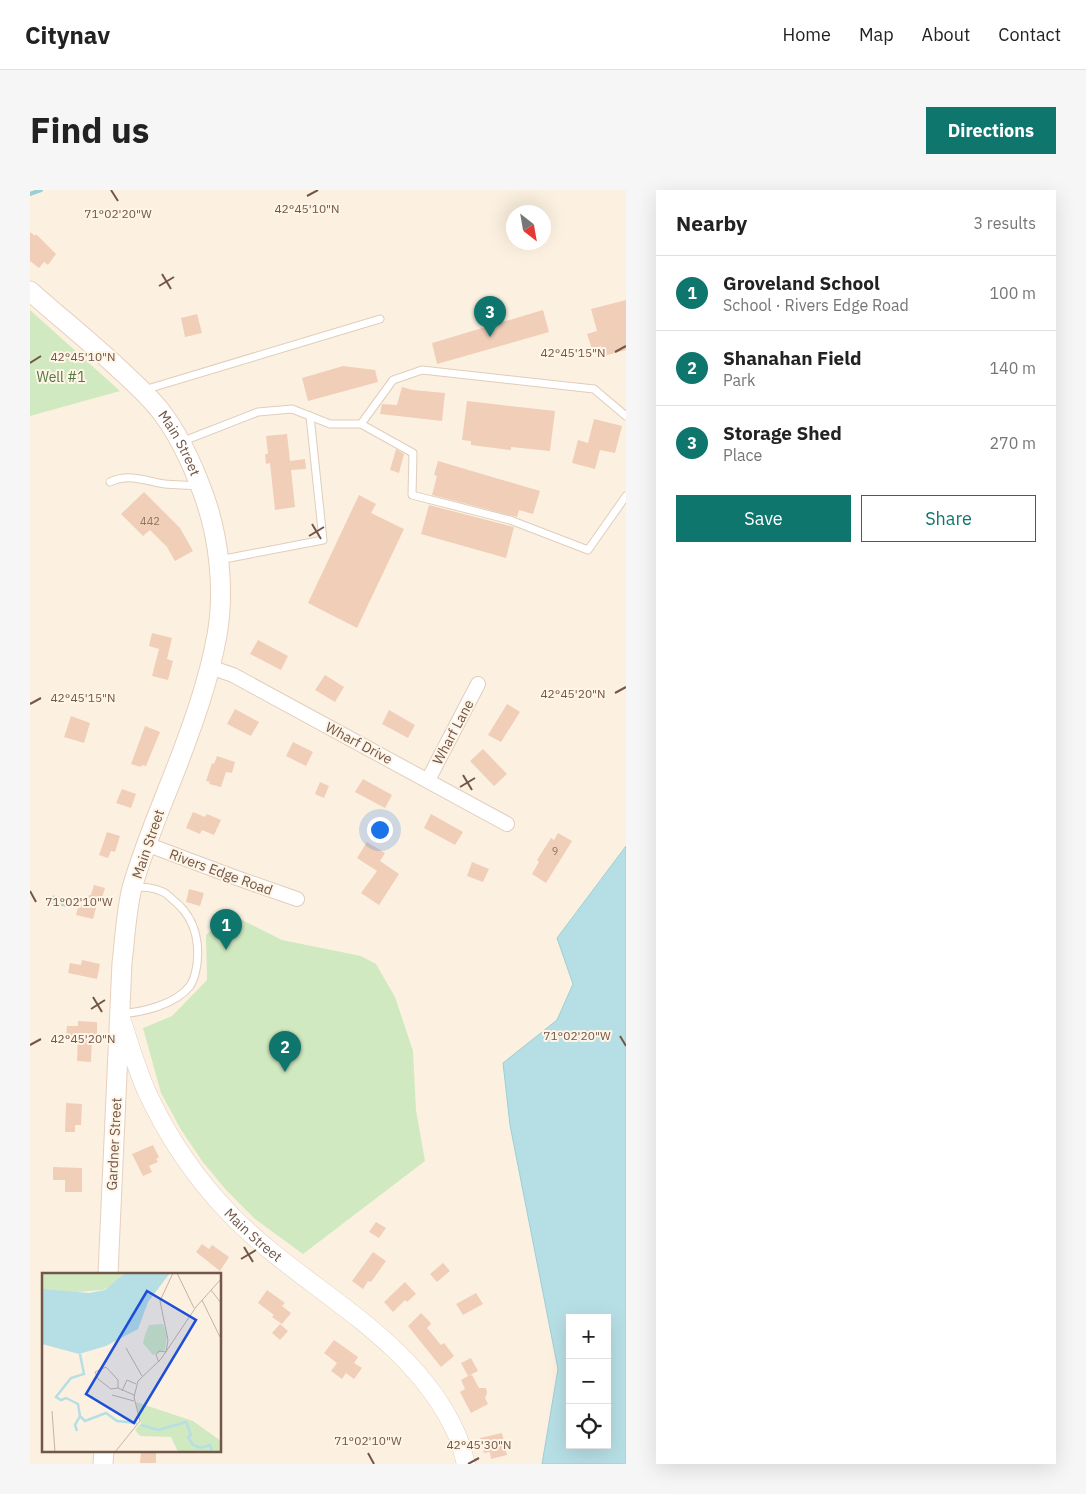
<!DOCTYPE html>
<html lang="en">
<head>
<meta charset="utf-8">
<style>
  :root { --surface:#fff; --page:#f6f6f6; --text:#222; --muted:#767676; --line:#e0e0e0; --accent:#0f766e }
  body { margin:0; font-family:"IBM Plex Sans",sans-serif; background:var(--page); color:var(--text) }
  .controls { position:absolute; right:15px; bottom:15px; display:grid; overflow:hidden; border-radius:0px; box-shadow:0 5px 20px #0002 }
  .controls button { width:45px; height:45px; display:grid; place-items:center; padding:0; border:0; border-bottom:1px solid var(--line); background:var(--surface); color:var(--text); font:25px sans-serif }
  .compass { position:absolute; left:476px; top:15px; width:45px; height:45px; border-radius:50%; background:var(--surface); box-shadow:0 5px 20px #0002; rotate:149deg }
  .you { position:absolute; left:349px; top:639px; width:18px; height:18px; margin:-12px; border:4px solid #fff; border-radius:50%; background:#1a73e8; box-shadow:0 0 0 8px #1a73e833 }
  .badge { display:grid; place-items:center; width:32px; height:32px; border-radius:50%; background:var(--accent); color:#fff; font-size:16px; font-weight:700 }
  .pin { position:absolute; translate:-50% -41px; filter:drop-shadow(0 1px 2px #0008) }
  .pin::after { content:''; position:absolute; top:26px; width:18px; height:15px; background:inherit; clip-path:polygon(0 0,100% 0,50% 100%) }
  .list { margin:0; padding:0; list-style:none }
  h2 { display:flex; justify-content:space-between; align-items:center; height:65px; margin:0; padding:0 20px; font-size:21px }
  h2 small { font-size:16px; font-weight:400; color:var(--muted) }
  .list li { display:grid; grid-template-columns:32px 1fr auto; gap:15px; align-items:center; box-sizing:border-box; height:75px; padding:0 20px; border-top:1px solid var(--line) }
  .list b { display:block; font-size:19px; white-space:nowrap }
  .list p { margin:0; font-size:16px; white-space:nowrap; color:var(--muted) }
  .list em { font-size:16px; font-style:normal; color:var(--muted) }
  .actions { display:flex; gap:10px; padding:15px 20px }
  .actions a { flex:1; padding:11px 0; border:1px solid var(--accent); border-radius:0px; text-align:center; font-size:18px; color:var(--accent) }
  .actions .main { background:var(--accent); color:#fff }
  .icon { flex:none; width:28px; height:28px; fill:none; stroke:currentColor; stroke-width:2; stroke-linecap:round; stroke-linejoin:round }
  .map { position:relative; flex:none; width:596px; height:1274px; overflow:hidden; border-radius:0px }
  header { display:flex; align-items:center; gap:30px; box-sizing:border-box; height:70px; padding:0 25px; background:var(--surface); border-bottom:1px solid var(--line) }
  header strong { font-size:24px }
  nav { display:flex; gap:28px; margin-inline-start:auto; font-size:18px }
  .intro { display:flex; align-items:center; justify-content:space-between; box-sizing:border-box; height:120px; padding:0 30px }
  h1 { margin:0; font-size:35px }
  .button { padding:12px 22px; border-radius:0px; background:var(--accent); color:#fff; font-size:18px; font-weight:700 }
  main { display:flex; gap:30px; padding:0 30px }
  aside { flex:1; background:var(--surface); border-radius:0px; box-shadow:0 5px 20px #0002 }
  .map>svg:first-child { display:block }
  .green { fill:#d1e9c0 }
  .water { fill:#b6dfe5; stroke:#9cced6; fill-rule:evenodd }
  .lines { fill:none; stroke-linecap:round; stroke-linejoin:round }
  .stream { stroke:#9cced6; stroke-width:4 }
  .building { fill:#f1ceb8 }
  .service-casing { stroke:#e0cdbd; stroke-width:9 }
  .minor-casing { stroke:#e0cdbd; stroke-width:16 }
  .tertiary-casing { stroke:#e0cdbd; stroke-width:19 }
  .secondary-casing { stroke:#e7cfbd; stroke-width:21 }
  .service { stroke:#fff; stroke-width:7 }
  .minor { stroke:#fff; stroke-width:14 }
  .tertiary { stroke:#fff; stroke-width:18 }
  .secondary { stroke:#fff; stroke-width:19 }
  .ticks { fill:none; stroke:#725648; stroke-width:2 }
  .labels { text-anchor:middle; stroke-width:4; stroke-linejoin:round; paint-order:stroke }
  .number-label { font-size:11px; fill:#927464 }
  .park-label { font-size:14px; fill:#527841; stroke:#fff5e6 }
  .street-label { font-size:14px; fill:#725648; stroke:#fff5e6 }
  .inset-river { fill:none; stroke:#b6dfe5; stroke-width:2.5 }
  .inset-road { fill:none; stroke:#c5b3a3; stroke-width:1 }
  .view { fill:#1d4ed8; fill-opacity:0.15; stroke:#1d4ed8; stroke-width:2.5 }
  .inset-edge { fill:none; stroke:#725648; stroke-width:2.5 }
  .ticks-label { font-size:12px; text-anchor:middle; fill:#725648; stroke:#fff5e6; stroke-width:4; stroke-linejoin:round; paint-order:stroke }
</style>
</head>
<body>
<header>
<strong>Citynav</strong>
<nav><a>Home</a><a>Map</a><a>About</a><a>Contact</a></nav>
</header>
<div class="intro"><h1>Find us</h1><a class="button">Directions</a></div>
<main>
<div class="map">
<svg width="596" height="1274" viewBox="0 0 596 1274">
  <rect width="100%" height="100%" fill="#fcf1e0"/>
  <g class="green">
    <polygon points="0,120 90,201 0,226"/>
    <polygon points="200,724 252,750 331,766 346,774 365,807 383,861 386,920 395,971 273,1064 225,1029 197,1001 172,971 150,938 131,903 113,838 142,826 177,790 176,745"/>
  </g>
  <g class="water">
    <path d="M 596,656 L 596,1274 L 512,1274 L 528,1179 L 480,935 L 473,873 L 527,830 L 543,794 L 527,748 ZM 540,1128 L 577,1128 L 577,1255 L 540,1255 Z"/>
    <polygon points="23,706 41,710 40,717 21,713"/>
  </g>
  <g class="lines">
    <polyline class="stream" points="0,4 11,0"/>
  </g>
  <g class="building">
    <polygon points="0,42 5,46 6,44 26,64 18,75 14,72 9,78 0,71"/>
    <polygon points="596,110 596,160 574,166 571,156 562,159 557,144 567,141 561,119"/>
    <polygon points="513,120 519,142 407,174 402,153"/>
    <polygon points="167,124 172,143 155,147 151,128"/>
    <polygon points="313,176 345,180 348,192 278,211 272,188"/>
    <polygon points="372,197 383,200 415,203 412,231 350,224 352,214 367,215"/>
    <polygon points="437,211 525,221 520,261 481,257 481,260 441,255 441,251 432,250"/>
    <polygon points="564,229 592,236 585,263 570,260 565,279 542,273 548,250 558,253"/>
    <polygon points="257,244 260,271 275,269 276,279 261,280 265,317 245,320 240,273 236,274 235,264 238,264 236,246"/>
    <polygon points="366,259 374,264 369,283 360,280"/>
    <polygon points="408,271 510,301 503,324 489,320 487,327 402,305 407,286 404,285"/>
    <polygon points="114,302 150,338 163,361 145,371 137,357 120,340 113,346 91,324"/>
    <polygon points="329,305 346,314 341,323 374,339 327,438 278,413"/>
    <polygon points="399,315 484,337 476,368 391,344"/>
    <polygon points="122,443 142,448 137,469 143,471 138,490 122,486 129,459 119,456"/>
    <polygon points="228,450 258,466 251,480 220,464"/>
    <polygon points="295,485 314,497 305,512 285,500"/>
    <polygon points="477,514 490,522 471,552 458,545"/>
    <polygon points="205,519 229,532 221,546 197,534"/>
    <polygon points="359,520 385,535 378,548 352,534"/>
    <polygon points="41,526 60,533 54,553 34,547"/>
    <polygon points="115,536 130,542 116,576 112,575 111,577 101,574"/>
    <polygon points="263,552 283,562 276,576 256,566"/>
    <polygon points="453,559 477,584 464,596 440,571"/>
    <polygon points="187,566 205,572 202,583 196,582 191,597 179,594 180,592 176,591 182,573 184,574"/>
    <polygon points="333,589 362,605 355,618 325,602"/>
    <polygon points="290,592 299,596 294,608 285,604"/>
    <polygon points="92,599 106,604 101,618 86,613"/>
    <polygon points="163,622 175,627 177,624 191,630 184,645 172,640 170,644 156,638"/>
    <polygon points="401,624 433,642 425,655 394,638"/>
    <polygon points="77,642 90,646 85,662 81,661 78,668 69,665"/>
    <polygon points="528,643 542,651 516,693 502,684 509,672 507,670 521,648 524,650"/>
    <polygon points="337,652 355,663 350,671 369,684 349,715 331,703 347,681 327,668"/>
    <polygon points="442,672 459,679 453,692 437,686"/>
    <polygon points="64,695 75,698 72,708 69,707 63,729 46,725 49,714 56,716 59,705 61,705"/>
    <polygon points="159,699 174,703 170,716 156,712"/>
    <polygon points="52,770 70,774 67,789 38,783 40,773 51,775"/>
    <polygon points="48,831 67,832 67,848 62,847 61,872 47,871 48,847 36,847 37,836 48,836"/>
    <polygon points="36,913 52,914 51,935 45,935 45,942 35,942"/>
    <polygon points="123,955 129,967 126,969 128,972 119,976 122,982 113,986 102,964"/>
    <polygon points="23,977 52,978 52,1002 35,1002 35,990 23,990"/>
    <polygon points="346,1032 356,1038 349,1048 339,1042"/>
    <polygon points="172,1054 179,1059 182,1055 199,1067 190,1081 166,1062"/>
    <polygon points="343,1062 356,1071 341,1092 338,1091 333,1099 322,1091"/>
    <polygon points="413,1073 420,1081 407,1092 400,1084"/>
    <polygon points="375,1092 386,1104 377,1112 375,1110 363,1122 354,1112"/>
    <polygon points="237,1100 255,1113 252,1116 261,1123 252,1134 242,1127 244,1125 228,1113"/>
    <polygon points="446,1103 453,1114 433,1125 426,1114"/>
    <polygon points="391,1123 400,1132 401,1134 397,1138 411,1155 414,1153 424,1166 411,1177 378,1136"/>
    <polygon points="250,1134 258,1141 250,1150 242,1143"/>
    <polygon points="304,1150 328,1167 324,1173 332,1178 324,1189 316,1183 312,1189 301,1181 307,1173 294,1163"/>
    <polygon points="441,1168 448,1181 438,1186 442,1185 449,1198 456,1198 457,1203 455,1208 458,1214 441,1223 430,1202 435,1199 431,1190 438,1186 431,1173"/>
    <polygon points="472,1243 477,1265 461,1269 460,1262 454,1263 450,1248"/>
    <polygon points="111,1260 126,1260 126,1273 110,1273"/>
  </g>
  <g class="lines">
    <defs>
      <g id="service">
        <polyline points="114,200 350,129"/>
        <polyline points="331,234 363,190 392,180 564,199 596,226"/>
        <polyline points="151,252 228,222 262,219 300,234 331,234 383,263 382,305 480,330 558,360 596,306"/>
        <path d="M 80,292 C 99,283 116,291 135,294 C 146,295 157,295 168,296"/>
        <polyline points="189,370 293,350 280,226"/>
        <path d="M 90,824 C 113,822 145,815 160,796 C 164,790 166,781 167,774 C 170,748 163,725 142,709 C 139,706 136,703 133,702 C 123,697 113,697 103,697"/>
      </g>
      <g id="minor">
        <polyline points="180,477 203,485 477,634"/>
        <polyline points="398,590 448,494"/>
        <polyline points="116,654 204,687 267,709"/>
      </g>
      <g id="tertiary">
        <path id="s1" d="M 91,828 C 99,852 106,877 116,900 C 137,946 166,989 201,1025 C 274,1100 383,1145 427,1245 C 431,1254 433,1264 436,1274"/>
      </g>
      <g id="secondary">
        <path id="s2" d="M 0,101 C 28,126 58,150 86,176 C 101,190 116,203 129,219 C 149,244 162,273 173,303 C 189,346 195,400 187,445 C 179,490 163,534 147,576 C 131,617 114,656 102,698 C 96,722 95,748 92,773 L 78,1084"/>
        <polyline points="73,1274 74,1260"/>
      </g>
    </defs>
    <use href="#service" class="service-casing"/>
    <use href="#minor" class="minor-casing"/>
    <use href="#tertiary" class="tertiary-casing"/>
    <use href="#secondary" class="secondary-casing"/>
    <use href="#service" class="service"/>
    <use href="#minor" class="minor"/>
    <use href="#tertiary" class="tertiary"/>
    <use href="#secondary" class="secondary"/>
  </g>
  <path class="ticks" d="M 81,0 L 88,11M 277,6 L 288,0M 132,84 L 141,99M 129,96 L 144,87M 585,162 L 596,156M 0,173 L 11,166M 282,334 L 291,349M 279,346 L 294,337M 585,503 L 596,497M 0,514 L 11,508M 433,585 L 442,600M 430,597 L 445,588M 0,701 L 6,712M 63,807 L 72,822M 61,819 L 75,810M 590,846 L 596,856M 0,855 L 11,849M 214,1057 L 223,1072M 211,1069 L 226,1060M 338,1263 L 344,1274M 438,1274 L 449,1268"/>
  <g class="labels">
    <g class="number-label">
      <text x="120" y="335">442</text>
      <text x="525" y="665">9</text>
    </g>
    <g class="park-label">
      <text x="31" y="192">Well #1</text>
    </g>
    <g class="street-label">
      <text dy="5" stroke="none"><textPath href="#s2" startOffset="215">Main Street</textPath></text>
      <text transform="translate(423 542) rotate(-62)" y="5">Wharf Lane</text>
      <text transform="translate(329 553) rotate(28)" y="5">Wharf Drive</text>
      <text transform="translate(118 654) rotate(-71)" y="5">Main Street</text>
      <text transform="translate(191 682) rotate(20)" y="5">Rivers Edge Road</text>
      <text transform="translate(84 954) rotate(-87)" y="5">Gardner Street</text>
      <text dy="5" stroke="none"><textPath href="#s1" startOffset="258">Main Street</textPath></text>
    </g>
  </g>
  <g transform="translate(12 1083)">
    <rect width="179" height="179" fill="#fcf1e0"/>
    <path d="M 0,0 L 82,0 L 71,12 L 61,17 L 22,20 L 0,17 ZM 121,51 L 125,63 L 123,77 L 111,82 L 101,70 L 103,62 L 107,52 ZM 94,129 L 151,148 L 179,168 L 179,179 L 136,179 L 129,164 L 98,163 L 93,157 L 99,150 Z" fill="#d1e9c0"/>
    <path d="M 83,0 L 128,0 L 106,29 L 96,56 L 64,73 L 37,81 L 0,71 L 0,16 L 47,20 L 63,17 Z" fill="#b6dfe5"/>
    <path class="inset-river" d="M 38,143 L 43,148 L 64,140 L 75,148 L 95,150M 99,152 L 116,157 L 144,149 L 149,162 L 146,164 L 151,172 L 159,175 L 168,172 L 170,179M 35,158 L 33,152 L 38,143 L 36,131 L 24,125 L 19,127 L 14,124 L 29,105 L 42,101 L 38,81"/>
    <path class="inset-road" d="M 135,0 L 152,35M 169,17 L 179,30M 160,27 L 178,64M 84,75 L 100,103M 117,89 L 114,82 L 117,78 L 124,79 L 126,67 L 118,28 L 131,0M 76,115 L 76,107 L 64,94 L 53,99 L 56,106 L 69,116 L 76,115 L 92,122M 80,118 L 85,107 L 94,111M 70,122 L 92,128M 10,138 L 13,179M 73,179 L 98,148 L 92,124 L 96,108 L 119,86 L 154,34 L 179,6"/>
    <path class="view" d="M 105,18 L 154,47 L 92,150 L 44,121 Z"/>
    <rect width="179" height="179" class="inset-edge"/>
  </g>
  <g class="ticks-label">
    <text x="277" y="23">42°45'10"N</text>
    <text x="88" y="28">71°02'20"W</text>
    <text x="543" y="167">42°45'15"N</text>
    <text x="53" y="171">42°45'10"N</text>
    <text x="543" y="508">42°45'20"N</text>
    <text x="53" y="512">42°45'15"N</text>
    <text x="49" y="716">71°02'10"W</text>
    <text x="547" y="850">71°02'20"W</text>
    <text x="53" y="853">42°45'20"N</text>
    <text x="338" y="1255">71°02'10"W</text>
    <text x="449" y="1259">42°45'30"N</text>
  </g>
</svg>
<div class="controls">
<button>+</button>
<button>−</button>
<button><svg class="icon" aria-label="locate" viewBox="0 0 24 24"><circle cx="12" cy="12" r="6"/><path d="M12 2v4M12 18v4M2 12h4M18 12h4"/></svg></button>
</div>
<svg class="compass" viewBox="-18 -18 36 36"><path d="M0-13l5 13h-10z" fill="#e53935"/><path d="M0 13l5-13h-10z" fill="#767676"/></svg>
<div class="you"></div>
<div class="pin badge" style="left:196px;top:760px">1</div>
<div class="pin badge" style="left:255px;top:882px">2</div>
<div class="pin badge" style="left:460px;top:147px">3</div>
</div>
<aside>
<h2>Nearby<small>3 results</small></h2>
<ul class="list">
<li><span class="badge">1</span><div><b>Groveland School</b><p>School · Rivers Edge Road</p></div><em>100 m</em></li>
<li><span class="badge">2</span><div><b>Shanahan Field</b><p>Park</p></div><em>140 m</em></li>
<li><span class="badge">3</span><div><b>Storage Shed</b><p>Place</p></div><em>270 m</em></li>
</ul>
<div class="actions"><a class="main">Save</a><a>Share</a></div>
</aside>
</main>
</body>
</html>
